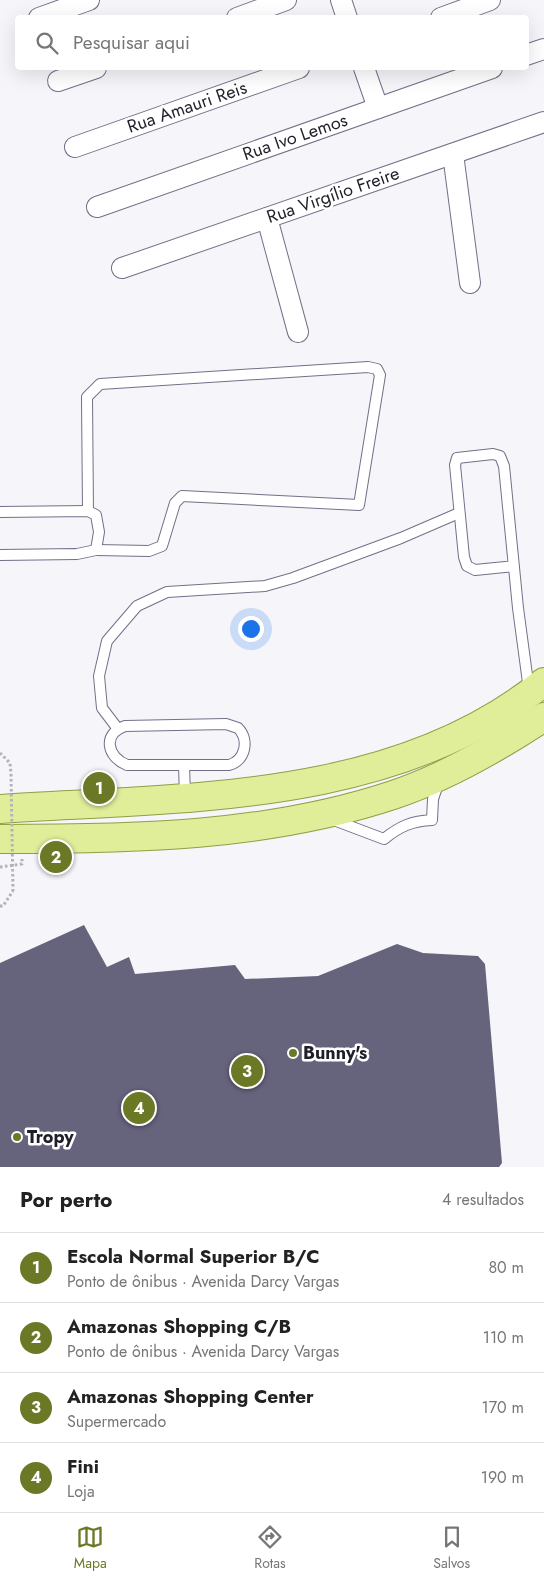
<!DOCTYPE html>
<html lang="pt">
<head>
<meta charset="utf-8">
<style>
  :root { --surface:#fff; --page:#f2f2f2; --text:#222; --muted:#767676; --line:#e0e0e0; --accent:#6b7825 }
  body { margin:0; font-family:Jost,sans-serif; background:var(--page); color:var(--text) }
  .you { position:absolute; left:250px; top:628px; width:18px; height:18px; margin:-12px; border:4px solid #fff; border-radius:50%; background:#1a73e8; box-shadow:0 0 0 8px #1a73e833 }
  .badge { display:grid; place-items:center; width:32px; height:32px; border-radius:50%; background:var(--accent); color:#fff; font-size:16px; font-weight:700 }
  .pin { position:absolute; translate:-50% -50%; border:2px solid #fff; box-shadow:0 1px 5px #0006 }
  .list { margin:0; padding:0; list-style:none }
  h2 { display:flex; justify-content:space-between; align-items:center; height:65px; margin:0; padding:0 20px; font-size:21px }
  h2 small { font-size:16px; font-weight:400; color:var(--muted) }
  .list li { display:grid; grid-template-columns:32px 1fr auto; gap:15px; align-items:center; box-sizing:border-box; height:70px; padding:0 20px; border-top:1px solid var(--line) }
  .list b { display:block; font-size:19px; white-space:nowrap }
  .list p { margin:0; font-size:16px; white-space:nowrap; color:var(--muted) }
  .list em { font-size:16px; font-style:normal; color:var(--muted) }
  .icon { flex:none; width:28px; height:28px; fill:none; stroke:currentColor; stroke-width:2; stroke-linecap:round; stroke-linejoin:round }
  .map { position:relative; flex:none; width:544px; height:1167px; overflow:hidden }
  .search { position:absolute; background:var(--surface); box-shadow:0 5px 20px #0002; left:15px; right:15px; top:15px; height:55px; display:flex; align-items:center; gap:12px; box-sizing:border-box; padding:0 18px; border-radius:5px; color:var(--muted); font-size:19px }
  .sheet { height:345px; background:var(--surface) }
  nav { display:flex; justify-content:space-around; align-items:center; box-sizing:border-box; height:70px; border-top:1px solid var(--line); background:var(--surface); font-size:14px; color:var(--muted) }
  nav a { display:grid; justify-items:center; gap:2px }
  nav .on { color:var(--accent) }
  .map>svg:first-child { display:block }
  .building { fill:#66637c }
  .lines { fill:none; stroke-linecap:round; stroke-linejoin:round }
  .service-casing { stroke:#727088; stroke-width:12 }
  .minor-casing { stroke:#727088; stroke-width:22 }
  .primary-casing { stroke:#909e46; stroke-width:30 }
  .path { stroke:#b3b2b9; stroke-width:3; stroke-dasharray:2.5 2.5; stroke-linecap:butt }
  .service { stroke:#fff; stroke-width:10 }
  .minor { stroke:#fff; stroke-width:20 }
  .primary { stroke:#e0ee9a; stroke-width:28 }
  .path-bridge { stroke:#b3b2b9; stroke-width:3; stroke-dasharray:2.5 2.5; stroke-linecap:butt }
  .poi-dot { fill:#6b7825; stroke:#fff; stroke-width:2 }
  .labels { text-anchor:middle; stroke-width:5; stroke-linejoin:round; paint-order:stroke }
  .street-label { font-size:18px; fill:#201e28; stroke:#fff }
  .poi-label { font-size:18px; font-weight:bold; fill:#201e28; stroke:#fff; text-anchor:start }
</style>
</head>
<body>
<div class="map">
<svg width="544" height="1167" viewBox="0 0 544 1167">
  <rect width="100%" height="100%" fill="#f5f5fa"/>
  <polygon class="building" points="84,925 107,967 129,957 135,974 235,965 245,979 318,976 397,944 423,953 478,956 485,964 502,1163 499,1167 0,1167 0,963"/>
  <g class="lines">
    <defs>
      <g id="service">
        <polyline points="88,511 87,397 100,384 368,367 377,369 380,375 359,505 182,496 175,503 162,546 149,551 96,550"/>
        <polyline points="0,512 88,511 96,515 99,532 96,550 77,554 0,555"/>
        <polyline points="514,566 475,570 467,566 464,557 455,465 457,458 493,454 500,456 504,466 518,608 529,690"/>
        <path d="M 226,724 L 238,728 C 250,740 245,761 229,765 L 127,765 C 107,757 102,734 125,726 Z"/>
        <polyline points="118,729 102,708 99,676 107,641 137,606 167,592 265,586 293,578 401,538 459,513"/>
        <polyline points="184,765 185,796"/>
        <path d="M 331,819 L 384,839 C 400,826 412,821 432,820 L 433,799 L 439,781"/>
      </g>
      <g id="minor">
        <polyline points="341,0 347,18"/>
        <polyline points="39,18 89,0"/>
        <polyline points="237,18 286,0"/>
        <polyline points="441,18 490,0"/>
        <polyline points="526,55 544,49"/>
        <polyline points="364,68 378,108"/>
        <polyline points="58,81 96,68"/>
        <polyline points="75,147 299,68"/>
        <polyline points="453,154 470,283"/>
        <polyline points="97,207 492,68"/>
        <polyline points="267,218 298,332"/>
        <polyline points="122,268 544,122"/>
      </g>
      <g id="primary">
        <path d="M 0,809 C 183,797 394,804 544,682"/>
        <path d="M 0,839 C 132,839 267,837 393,795 C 447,777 497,748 544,717"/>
      </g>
    </defs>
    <use href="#service" class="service-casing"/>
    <use href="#minor" class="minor-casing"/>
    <use href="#primary" class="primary-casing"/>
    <g class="path">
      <polyline points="0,753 10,763 11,774"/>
      <polyline points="0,867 22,864 22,859"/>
      <polyline points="0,906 3,906 13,891"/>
    </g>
    <use href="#service" class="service"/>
    <use href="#minor" class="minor"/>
    <use href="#primary" class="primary"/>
    <polyline class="path-bridge" points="11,774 13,891"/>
  </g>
  <g class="poi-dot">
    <circle cx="293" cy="1053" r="5"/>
    <circle cx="17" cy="1137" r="5"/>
  </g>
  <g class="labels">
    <g class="street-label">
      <text transform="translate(187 107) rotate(-19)" y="6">Rua Amauri Reis</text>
      <text transform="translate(295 137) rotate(-19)" y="6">Rua Ivo Lemos</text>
      <text transform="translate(333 195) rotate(-19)" y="6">Rua Virgílio Freire</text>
    </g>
    <g class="poi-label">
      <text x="303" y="1059">Bunny's</text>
      <text x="27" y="1143">Tropy</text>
    </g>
  </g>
</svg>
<div class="you"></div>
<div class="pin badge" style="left:99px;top:788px">1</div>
<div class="pin badge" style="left:56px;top:857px">2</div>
<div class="pin badge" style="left:247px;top:1071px">3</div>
<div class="pin badge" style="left:139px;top:1108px">4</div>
<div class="search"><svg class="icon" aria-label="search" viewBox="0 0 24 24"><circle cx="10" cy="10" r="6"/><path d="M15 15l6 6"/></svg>Pesquisar aqui</div>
</div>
<section class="sheet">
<h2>Por perto<small>4 resultados</small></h2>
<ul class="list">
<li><span class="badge">1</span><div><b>Escola Normal Superior B/C</b><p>Ponto de ônibus · Avenida Darcy Vargas</p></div><em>80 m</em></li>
<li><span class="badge">2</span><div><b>Amazonas Shopping C/B</b><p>Ponto de ônibus · Avenida Darcy Vargas</p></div><em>110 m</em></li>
<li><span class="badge">3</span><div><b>Amazonas Shopping Center</b><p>Supermercado</p></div><em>170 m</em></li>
<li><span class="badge">4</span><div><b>Fini</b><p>Loja</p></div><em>190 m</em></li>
</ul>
</section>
<nav>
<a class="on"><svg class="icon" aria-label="map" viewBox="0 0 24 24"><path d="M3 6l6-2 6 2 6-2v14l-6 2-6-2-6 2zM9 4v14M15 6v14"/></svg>Mapa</a>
<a><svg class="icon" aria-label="directions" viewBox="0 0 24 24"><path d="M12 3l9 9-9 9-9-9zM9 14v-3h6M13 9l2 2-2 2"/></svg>Rotas</a>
<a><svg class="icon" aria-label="saved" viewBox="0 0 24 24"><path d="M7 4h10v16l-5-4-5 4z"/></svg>Salvos</a>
</nav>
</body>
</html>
